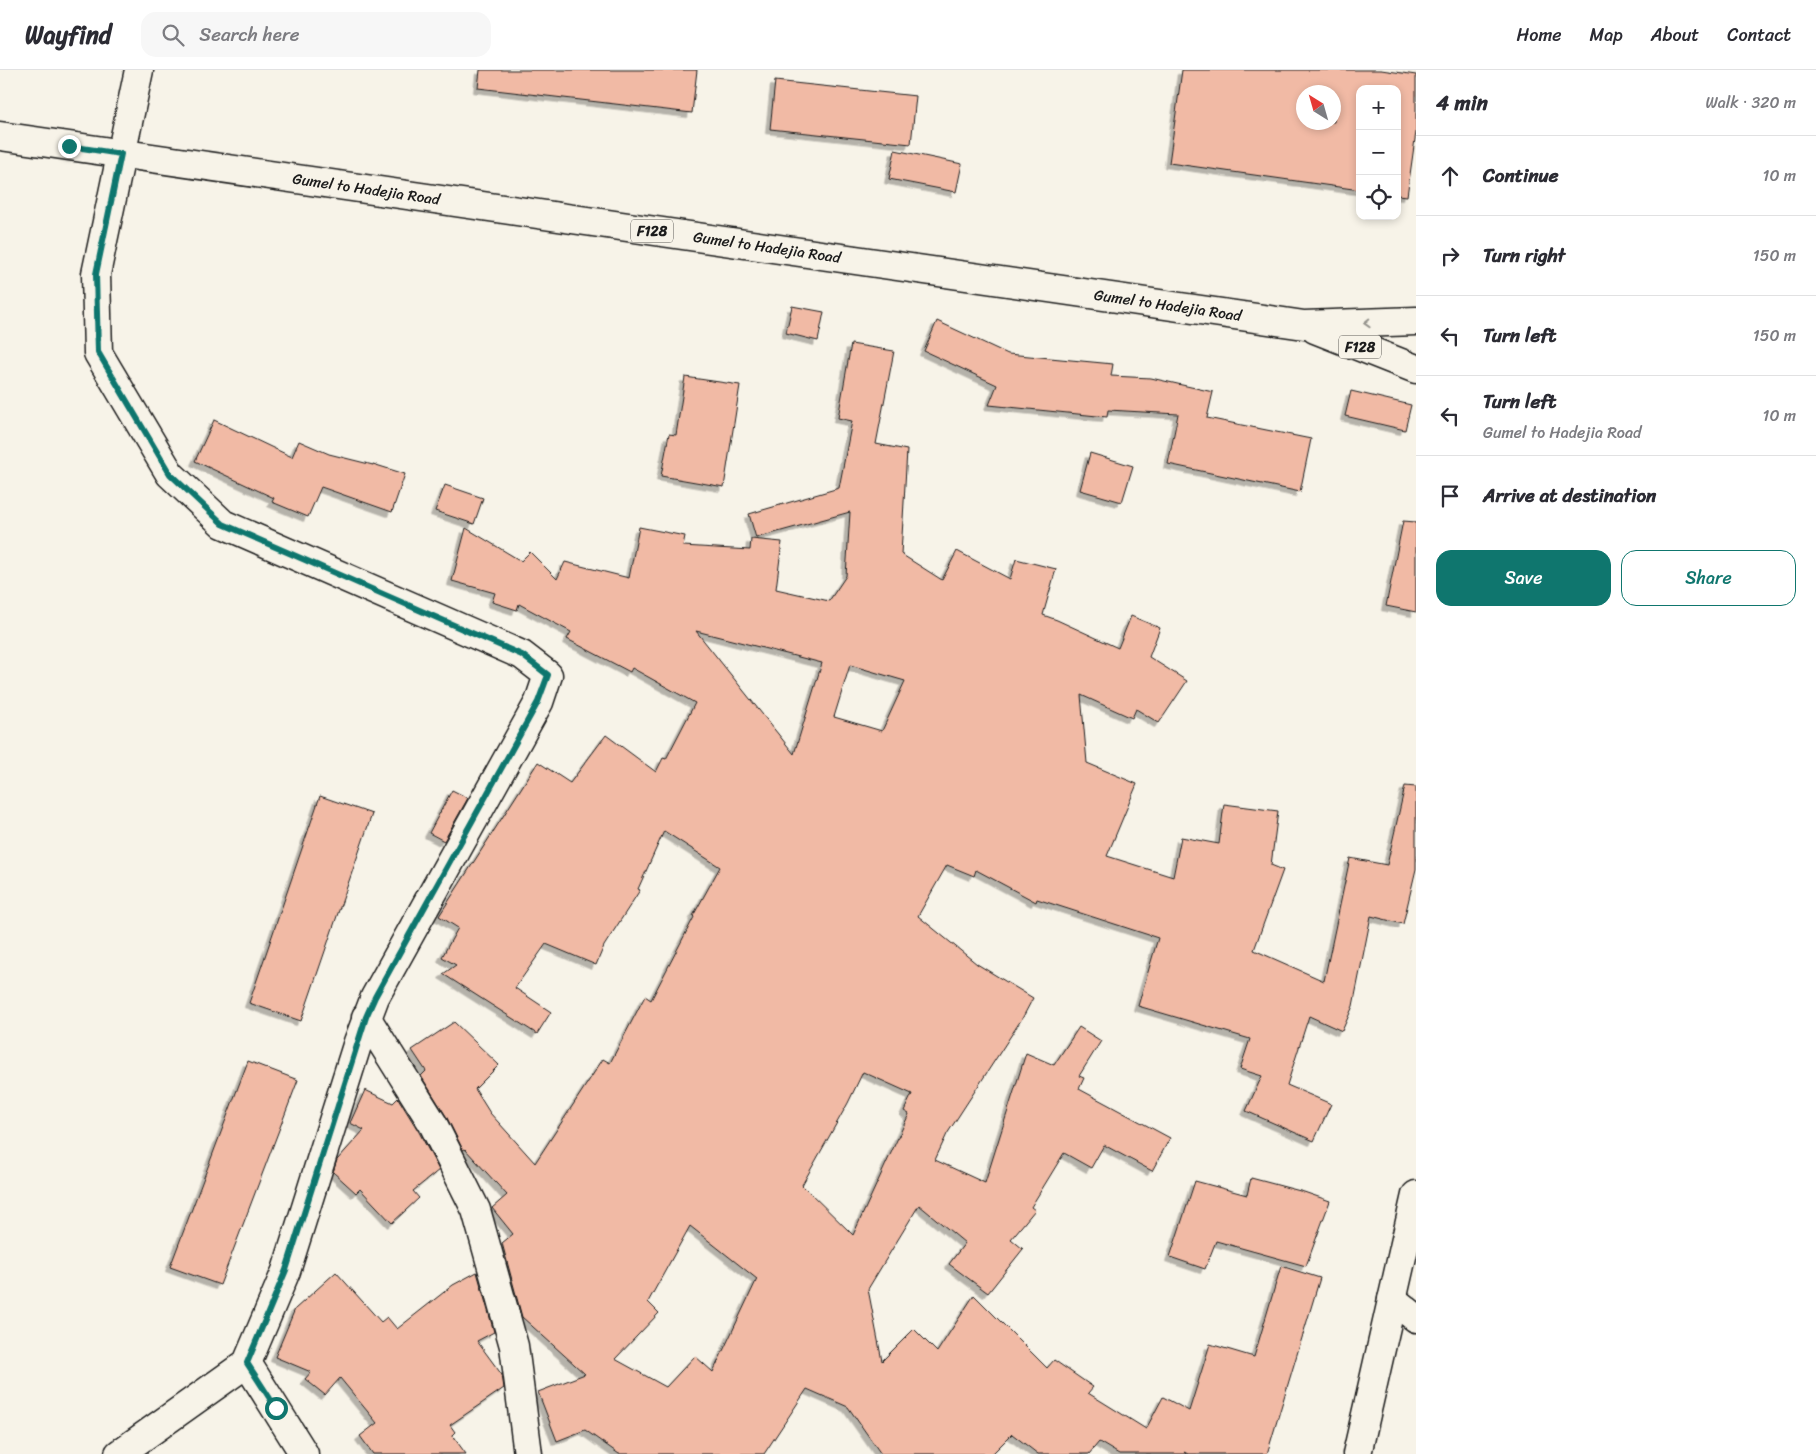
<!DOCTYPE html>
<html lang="en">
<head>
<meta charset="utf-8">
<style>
  :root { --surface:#fff; --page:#f7f7f7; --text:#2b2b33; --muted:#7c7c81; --line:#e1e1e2; --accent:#0f766e }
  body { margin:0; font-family:Sriracha,sans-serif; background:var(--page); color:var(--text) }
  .controls { position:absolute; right:15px; top:15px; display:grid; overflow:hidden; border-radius:10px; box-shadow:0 2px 8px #0003 }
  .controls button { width:45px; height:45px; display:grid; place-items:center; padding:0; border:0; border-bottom:1px solid var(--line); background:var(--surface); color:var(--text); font:25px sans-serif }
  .compass { position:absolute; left:1296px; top:15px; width:45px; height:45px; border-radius:50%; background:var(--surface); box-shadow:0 2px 8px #0003; rotate:323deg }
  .stop { position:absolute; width:15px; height:15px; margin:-11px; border:4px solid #0f766e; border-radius:50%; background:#fff }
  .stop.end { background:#0f766e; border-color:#fff; box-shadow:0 1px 5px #0008 }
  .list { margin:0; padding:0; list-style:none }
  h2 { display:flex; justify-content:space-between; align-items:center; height:65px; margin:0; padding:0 20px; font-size:21px }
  h2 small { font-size:16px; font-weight:400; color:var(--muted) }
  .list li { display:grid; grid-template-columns:32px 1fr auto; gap:15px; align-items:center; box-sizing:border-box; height:80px; padding:0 20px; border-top:1px solid var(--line) }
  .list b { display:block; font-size:19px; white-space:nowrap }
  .list p { margin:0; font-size:16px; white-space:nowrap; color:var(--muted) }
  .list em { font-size:16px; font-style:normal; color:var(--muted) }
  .actions { display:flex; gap:10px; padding:15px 20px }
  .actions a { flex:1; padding:11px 0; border:1px solid var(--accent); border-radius:15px; text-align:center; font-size:18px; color:var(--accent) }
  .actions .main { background:var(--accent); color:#fff }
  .icon { flex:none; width:28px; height:28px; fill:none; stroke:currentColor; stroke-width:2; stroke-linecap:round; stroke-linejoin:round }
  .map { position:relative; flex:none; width:1416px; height:1384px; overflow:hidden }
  header { display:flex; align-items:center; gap:30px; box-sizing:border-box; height:70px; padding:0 25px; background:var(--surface); border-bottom:1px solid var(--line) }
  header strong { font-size:24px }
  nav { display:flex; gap:28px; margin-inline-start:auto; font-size:18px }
  .search { width:350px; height:45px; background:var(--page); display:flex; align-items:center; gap:12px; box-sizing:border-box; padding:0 18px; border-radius:15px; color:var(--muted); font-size:19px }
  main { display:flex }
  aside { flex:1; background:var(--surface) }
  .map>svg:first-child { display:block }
  .building { fill:#f1baa5; stroke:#1c1c1c; fill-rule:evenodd; filter:url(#shadow) }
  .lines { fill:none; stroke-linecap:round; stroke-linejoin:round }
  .minor-casing { stroke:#1c1c1c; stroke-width:31 }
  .major-casing { stroke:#1c1c1c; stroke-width:31 }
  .minor { stroke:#f7f3e8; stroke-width:28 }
  .major { stroke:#f7f3e8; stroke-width:28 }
  .oneway { stroke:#94928c }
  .route { stroke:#0f766e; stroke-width:6 }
  .labels { text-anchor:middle; stroke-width:5; stroke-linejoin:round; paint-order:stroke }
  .shield { fill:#f7f3e8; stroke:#5e5c59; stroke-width:1 }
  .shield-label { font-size:14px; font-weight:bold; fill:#1c1c1c }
  .street-label { font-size:15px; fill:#1c1c1c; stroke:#f7f3e8 }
</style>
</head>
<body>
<header>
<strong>Wayfind</strong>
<div class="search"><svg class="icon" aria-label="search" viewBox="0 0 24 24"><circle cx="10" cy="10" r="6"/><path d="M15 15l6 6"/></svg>Search here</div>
<nav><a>Home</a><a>Map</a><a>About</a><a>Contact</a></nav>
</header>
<main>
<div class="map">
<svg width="1416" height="1384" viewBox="0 0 1416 1384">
  <defs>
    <filter id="shadow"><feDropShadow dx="-4.5" dy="4.5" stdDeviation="0" flood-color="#0004"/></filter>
  </defs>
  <rect width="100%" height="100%" fill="#f7f3e8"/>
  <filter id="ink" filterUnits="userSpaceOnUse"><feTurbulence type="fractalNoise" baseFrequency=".02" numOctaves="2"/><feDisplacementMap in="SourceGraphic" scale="10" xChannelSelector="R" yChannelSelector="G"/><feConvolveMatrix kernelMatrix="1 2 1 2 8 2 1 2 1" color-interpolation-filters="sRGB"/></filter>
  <g filter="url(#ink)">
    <g class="building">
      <polygon points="480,0 697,0 692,43 478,18"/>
      <path d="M 1182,0 L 1381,0 L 1416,5 L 1416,62 L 1407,126 L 1397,125 L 1397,19 L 1360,19 L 1360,120 L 1169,93 ZM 1304,22 L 1334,22 L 1334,52 L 1304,52 Z"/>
      <polygon points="775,11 916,26 911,74 770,59"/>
      <polygon points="895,80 962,94 956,122 889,109"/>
      <polygon points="792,236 824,242 818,271 786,263"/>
      <polygon points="937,251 1008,284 1113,294 1111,306 1151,308 1213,322 1207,348 1311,369 1300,422 1168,394 1178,344 1108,340 1107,347 989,335 997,315 924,281"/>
      <path d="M 851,274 L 894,281 L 876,374 L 907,380 L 901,484 L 942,510 L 957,481 L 1010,509 L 1016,489 L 1056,499 L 1043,545 L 1057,550 L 1118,578 L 1131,546 L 1160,558 L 1149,587 L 1187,611 L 1159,653 L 1136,639 L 1132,648 L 1081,625 L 1087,693 L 1137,714 L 1107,786 L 1173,807 L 1181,767 L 1219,774 L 1224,734 L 1278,741 L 1271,795 L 1283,800 L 1254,880 L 1324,911 L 1350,788 L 1387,795 L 1405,716 L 1416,717 L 1416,799 L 1403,854 L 1371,846 L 1353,936 L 1342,961 L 1309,946 L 1287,1015 L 1331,1034 L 1314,1071 L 1246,1041 L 1262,1006 L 1240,999 L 1250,969 L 1138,936 L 1158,868 L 1037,829 L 1036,832 L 976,800 L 974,806 L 947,795 L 918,846 L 977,894 L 1033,928 L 1023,947 L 947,1064 L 935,1090 L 985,1113 L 1026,983 L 1054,995 L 1079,957 L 1101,971 L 1079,1006 L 1084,1008 L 1079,1019 L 1170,1068 L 1152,1101 L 1104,1075 L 1091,1098 L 1064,1083 L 1031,1137 L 1035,1140 L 1011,1169 L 1023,1179 L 988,1223 L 949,1194 L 965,1173 L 919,1135 L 868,1219 L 882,1291 L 914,1259 L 937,1282 L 974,1225 L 1047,1298 L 1054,1290 L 1093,1317 L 1088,1323 L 1146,1359 L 1163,1327 L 1189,1341 L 1210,1274 L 1254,1287 L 1281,1196 L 1320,1208 L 1267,1384 L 1188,1384 L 1184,1382 L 1186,1384 L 1119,1384 L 1099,1372 L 1089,1384 L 1038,1384 L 1012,1364 L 992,1384 L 881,1384 L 848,1337 L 807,1319 L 764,1384 L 619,1384 L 585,1360 L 557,1371 L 538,1322 L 585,1304 L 522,1247 L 502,1173 L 513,1164 L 492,1138 L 507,1125 L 465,1079 L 463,1080 L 446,1046 L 421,1006 L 426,1001 L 412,980 L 454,952 L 499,995 L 475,1019 L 490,1043 L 535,1093 L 603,989 L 610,993 L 645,926 L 651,930 L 694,847 L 693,846 L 720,797 L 664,761 L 638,819 L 640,820 L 604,876 L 596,895 L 546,874 L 515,918 L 551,942 L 537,964 L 443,904 L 456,895 L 442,887 L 458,858 L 439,846 L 538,692 L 570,713 L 606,665 L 656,702 L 663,688 L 666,689 L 695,633 L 632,598 L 630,602 L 567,569 L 571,562 L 519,534 L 517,540 L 492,532 L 495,523 L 452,511 L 466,458 L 521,491 L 530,482 L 557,509 L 565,492 L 629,508 L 639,457 L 685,466 L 683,476 L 750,480 L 751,469 L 782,472 L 776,519 L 829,531 L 846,506 L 850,442 L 756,468 L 749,444 L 839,418 L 852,351 L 838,348 ZM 696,561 L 822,593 L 794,684 ZM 850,595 L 905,611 L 882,661 L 834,647 ZM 863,1002 L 912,1024 L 904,1041 L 909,1044 L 853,1165 L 802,1115 L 848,1033 ZM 690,1156 L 757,1209 L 713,1302 L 695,1286 L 666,1317 L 615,1289 L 659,1243 L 648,1232 Z"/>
      <polygon points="685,307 740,315 724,417 661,406 669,364 676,365"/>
      <polygon points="1351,321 1411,335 1405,360 1345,346"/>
      <polygon points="214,350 292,387 299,371 329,384 373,395 373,394 405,404 392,442 321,417 308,447 272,432 274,428 195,391"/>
      <polygon points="1090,383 1133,396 1122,432 1080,420"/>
      <polygon points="445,415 483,428 474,454 435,441"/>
      <polygon points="1403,451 1416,452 1416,542 1386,536"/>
      <polygon points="452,720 468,728 444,771 429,763"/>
      <polygon points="320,726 372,744 301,951 249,933"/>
      <polygon points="248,991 298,1010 220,1215 170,1197"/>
      <polygon points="365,1020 393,1033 398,1028 419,1062 439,1100 413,1121 419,1128 392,1153 360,1119 356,1123 333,1102 337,1090 364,1060 350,1053"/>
      <polygon points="1251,1108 1304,1122 1330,1131 1306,1196 1216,1171 1205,1199 1170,1187 1195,1111 1247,1125"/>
      <polygon points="336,1202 381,1252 387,1247 397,1259 453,1215 477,1202 494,1262 477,1271 502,1305 504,1318 450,1355 455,1362 452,1365 466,1384 373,1384 360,1366 377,1353 340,1308 325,1325 305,1309 311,1302 275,1287 295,1239"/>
    </g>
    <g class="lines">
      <defs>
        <g id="minor">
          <polyline points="366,947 433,1054 476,1140 514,1276 528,1384"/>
          <polyline points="1392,1229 1416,1248"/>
          <polyline points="247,1293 304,1384"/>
          <polyline points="119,1384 247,1293 286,1201 358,972 375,927 539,632 548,605 522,585 223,454 170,404 98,283 96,204 139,0"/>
        </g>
        <g id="major">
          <path id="s1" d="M 0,66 L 1304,255 L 1416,251"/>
          <polyline points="1315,259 1416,299"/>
          <polyline points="1357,1384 1416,1125"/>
        </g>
      </defs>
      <use href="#minor" class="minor-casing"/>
      <use href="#major" class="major-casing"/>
      <use href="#minor" class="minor"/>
      <use href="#major" class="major"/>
    </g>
    <defs><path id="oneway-chevron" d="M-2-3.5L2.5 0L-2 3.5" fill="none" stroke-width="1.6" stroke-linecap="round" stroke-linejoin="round" transform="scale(1.25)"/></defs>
    <use class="oneway" href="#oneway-chevron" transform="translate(1367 253) rotate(178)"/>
  </g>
  <g class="lines" filter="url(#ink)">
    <polyline class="route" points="69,76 121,84 96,204 98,282 170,404 223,454 522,585 548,605 538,632 375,927 366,947 286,1200 247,1293 276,1338"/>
  </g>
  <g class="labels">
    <g class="shield">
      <rect x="631" y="149.5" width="42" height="23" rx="4"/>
      <rect x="1339" y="265.5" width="42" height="23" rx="4"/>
    </g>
    <g class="shield-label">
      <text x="652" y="166">F128</text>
      <text x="1360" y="282">F128</text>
    </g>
    <g class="street-label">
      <text dy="5" stroke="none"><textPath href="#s1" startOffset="370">Gumel to Hadejia Road</textPath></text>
      <text dy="5" stroke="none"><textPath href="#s1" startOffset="775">Gumel to Hadejia Road</textPath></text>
      <text dy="5" stroke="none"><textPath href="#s1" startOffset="1180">Gumel to Hadejia Road</textPath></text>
    </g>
  </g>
</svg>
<div class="controls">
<button>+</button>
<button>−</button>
<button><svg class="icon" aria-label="locate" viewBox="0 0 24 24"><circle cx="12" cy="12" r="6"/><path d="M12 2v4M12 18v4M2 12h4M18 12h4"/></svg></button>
</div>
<svg class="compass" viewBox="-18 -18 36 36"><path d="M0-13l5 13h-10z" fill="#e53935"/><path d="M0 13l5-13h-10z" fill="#7c7c81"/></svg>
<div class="stop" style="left:276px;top:1338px"></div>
<div class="stop end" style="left:69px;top:76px"></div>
</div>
<aside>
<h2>4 min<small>Walk · 320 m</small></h2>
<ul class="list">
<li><svg class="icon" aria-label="ahead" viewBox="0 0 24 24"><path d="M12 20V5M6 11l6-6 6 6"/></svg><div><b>Continue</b></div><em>10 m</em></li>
<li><svg class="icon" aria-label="right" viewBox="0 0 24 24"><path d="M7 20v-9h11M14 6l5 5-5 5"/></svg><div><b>Turn right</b></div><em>150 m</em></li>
<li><svg class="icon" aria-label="left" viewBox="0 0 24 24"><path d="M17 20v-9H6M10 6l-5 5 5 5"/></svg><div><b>Turn left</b></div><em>150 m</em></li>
<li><svg class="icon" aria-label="left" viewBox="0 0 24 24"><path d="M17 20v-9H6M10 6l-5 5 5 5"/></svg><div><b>Turn left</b><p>Gumel to Hadejia Road</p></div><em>10 m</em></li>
<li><svg class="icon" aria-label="arrive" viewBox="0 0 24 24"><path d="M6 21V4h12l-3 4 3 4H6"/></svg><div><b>Arrive at destination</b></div></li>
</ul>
<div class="actions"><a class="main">Save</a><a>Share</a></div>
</aside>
</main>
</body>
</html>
